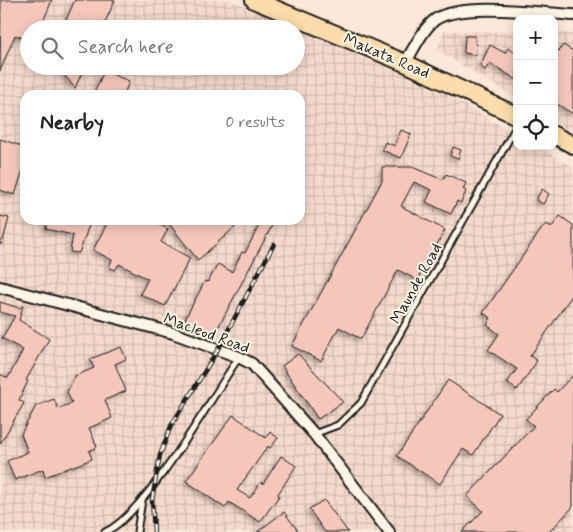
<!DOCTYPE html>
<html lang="en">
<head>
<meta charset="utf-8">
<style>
  :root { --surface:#fff; --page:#f2f2f2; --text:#222; --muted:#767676; --line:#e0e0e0 }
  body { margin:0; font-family:Mynerve,sans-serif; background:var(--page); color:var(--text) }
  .controls { position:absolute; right:15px; top:15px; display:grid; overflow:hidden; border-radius:10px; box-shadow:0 2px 12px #0003 }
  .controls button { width:45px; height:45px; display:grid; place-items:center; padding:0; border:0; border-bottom:1px solid var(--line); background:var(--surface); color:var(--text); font:25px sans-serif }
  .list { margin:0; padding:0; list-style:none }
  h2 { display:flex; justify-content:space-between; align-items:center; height:65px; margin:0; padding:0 20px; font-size:21px }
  h2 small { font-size:16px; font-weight:400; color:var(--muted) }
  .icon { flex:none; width:28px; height:28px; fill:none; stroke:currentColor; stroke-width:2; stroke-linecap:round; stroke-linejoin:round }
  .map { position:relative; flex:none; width:573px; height:532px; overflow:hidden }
  .search { position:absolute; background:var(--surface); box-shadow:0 2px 12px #0003; left:20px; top:20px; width:285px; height:55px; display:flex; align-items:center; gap:12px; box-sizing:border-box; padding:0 18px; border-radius:28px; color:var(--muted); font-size:19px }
  .panel { position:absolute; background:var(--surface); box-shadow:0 2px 12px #0003; left:20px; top:90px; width:285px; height:135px; border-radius:15px }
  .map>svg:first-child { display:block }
  .industrial { fill:url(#industrial-grid); fill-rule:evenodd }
  .building { fill:#f5c7bb; stroke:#1c1c1c; filter:url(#shadow) }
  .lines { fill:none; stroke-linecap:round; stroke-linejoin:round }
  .lane-casing { stroke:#1c1c1c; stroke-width:9 }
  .street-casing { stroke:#1c1c1c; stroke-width:14 }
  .primary-casing { stroke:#1c1c1c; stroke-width:20 }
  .lane { stroke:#fcf5e5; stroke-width:5 }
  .street { stroke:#fcf5e5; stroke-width:10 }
  .primary { stroke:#fcdcab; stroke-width:16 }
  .rail-casing { stroke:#1c1c1c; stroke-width:4.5 }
  .rail { stroke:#fcf5e5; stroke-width:2.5; stroke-dasharray:8; stroke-linecap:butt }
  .labels { text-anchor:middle; stroke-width:4; stroke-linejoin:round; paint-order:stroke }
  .street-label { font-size:16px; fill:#1c1c1c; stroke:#fcf5e5 }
</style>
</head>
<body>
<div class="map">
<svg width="573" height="532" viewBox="0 0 573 532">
  <defs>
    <pattern id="industrial-grid" width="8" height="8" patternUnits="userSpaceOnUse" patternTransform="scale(1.25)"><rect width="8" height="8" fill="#f5dacc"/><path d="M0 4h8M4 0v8" fill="none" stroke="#d1baaf"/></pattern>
    <filter id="shadow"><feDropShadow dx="-3" dy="3" stdDeviation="2.5" flood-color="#0004"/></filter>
  </defs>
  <rect width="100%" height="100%" fill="#fbe8d9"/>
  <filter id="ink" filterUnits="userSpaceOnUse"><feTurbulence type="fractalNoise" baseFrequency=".02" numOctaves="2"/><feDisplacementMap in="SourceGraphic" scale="10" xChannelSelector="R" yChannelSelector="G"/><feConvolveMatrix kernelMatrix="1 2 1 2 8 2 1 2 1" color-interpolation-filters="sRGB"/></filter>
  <g filter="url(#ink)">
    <g class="industrial">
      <path d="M 0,0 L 230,0 L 401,68 L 517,135 L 517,146 L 537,146 L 573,167 L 573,532 L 0,532 ZM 29,29 L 296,29 L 296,66 L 29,66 ZM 25,95 L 300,95 L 300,220 L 25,220 Z"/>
      <polygon points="444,31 517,32 517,98 437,50"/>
      <polygon points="554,33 573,34 573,133 554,121"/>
    </g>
    <g class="building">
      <polygon points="1,0 52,0 40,29 29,29 29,40 15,35 0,71"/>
      <polygon points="75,0 115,0 102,29 62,29"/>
      <polygon points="465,36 475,36 476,55 464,53"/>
      <polygon points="490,45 505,53 508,48 517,54 517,80 490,63 485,70 480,66"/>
      <polygon points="563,45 573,51 573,114 554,102 554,48 559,51"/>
      <polygon points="57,66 85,66 75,88"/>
      <polygon points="104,71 129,81 124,95 93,95"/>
      <polygon points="401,130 411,134 401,158 382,150 385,142 395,146"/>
      <polygon points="0,139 25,147 25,163 15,195 0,190"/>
      <polygon points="453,147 461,150 458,159 450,156"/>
      <polygon points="382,167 412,167 443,180 446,174 466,183 463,189 466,191 461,203 457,201 451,214 426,202 432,190 414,182 401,206 445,230 417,280 398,270 361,339 339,327 321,361 292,346 382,181"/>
      <polygon points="542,189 549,194 543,204 536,200"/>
      <polygon points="0,216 9,218 2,244 0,244"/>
      <polygon points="560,216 573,225 573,294 530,356 537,361 517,390 507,383 517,369 488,350 499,334 487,325 491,318 483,313 543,227 546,224 552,227"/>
      <polygon points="48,220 91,220 79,253 70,252 73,235 46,229"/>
      <polygon points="109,220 149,220 168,229 161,242 190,258 165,306 140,294 148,279 119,264 115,270 109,267 112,260 93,250"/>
      <polygon points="166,220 231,220 236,226 198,260"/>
      <polygon points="262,220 275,220 213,337 186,322 185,319 205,281 208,282 218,264 232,272 242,252 245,253"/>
      <polygon points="0,302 19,308 23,306 19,320 49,339 26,380 28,381 19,400 24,403 0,444 0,374 8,378 23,350 2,338 15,316 0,312"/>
      <polygon points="121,347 126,359 115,364 126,391 105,400 112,418 89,428 97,447 89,451 92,459 45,477 43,469 15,480 7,461 28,452 21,434 36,406 54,399 58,409 72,403 67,392 75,376 94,368 90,359"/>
      <polygon points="298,354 343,402 318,419 282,366"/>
      <polygon points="573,375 573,507 549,532 462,532 483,511 467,496 534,426 526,419 554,389 557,392"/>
      <polygon points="448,380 500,414 473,455 463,449 440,484 397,456"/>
      <polygon points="233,415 266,438 270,432 278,438 270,448 268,446 237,490 250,498 261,482 263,484 281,456 296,466 278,494 279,496 260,522 229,502 225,508 186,481"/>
      <polygon points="324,500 348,532 325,532 309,509"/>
      <polygon points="284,512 299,532 257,532"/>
    </g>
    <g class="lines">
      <defs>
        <g id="lane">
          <polyline points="314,434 338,425 361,403 517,125"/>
          <path d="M 105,532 C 145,515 212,397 239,357"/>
          <polyline points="137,532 142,500"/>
        </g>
        <g id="street">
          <path d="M 405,63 C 414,49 423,28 436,19 C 462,2 541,13 573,15"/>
          <polyline points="0,287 173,333 239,357 252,364 314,434 389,532"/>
        </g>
        <g id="primary">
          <polyline points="254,0 405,63 517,116"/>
          <polyline points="554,135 573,145"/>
        </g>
      </defs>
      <use href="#lane" class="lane-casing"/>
      <use href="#street" class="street-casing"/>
      <use href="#primary" class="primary-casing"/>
      <use href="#lane" class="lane"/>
      <use href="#street" class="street"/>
      <use href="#primary" class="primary"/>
      <defs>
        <polyline id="rail" points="154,532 152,500 160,455 171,426 217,351 274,244"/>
      </defs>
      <use href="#rail" class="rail-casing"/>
      <use href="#rail" class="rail"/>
    </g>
  </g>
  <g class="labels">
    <g class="street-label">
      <text transform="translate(387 55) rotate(23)" y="6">Makata Road</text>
      <text transform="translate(415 283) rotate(-61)" y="6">Maunde Road</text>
      <text transform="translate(207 332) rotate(20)" y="6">Macleod Road</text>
    </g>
  </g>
</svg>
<div class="controls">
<button>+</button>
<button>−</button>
<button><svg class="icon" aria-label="locate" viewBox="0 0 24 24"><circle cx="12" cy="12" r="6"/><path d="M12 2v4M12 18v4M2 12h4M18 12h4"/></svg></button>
</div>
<div class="search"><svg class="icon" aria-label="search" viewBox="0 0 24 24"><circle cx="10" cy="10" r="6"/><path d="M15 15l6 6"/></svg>Search here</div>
<section class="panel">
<h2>Nearby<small>0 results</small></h2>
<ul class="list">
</ul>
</section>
</div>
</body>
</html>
